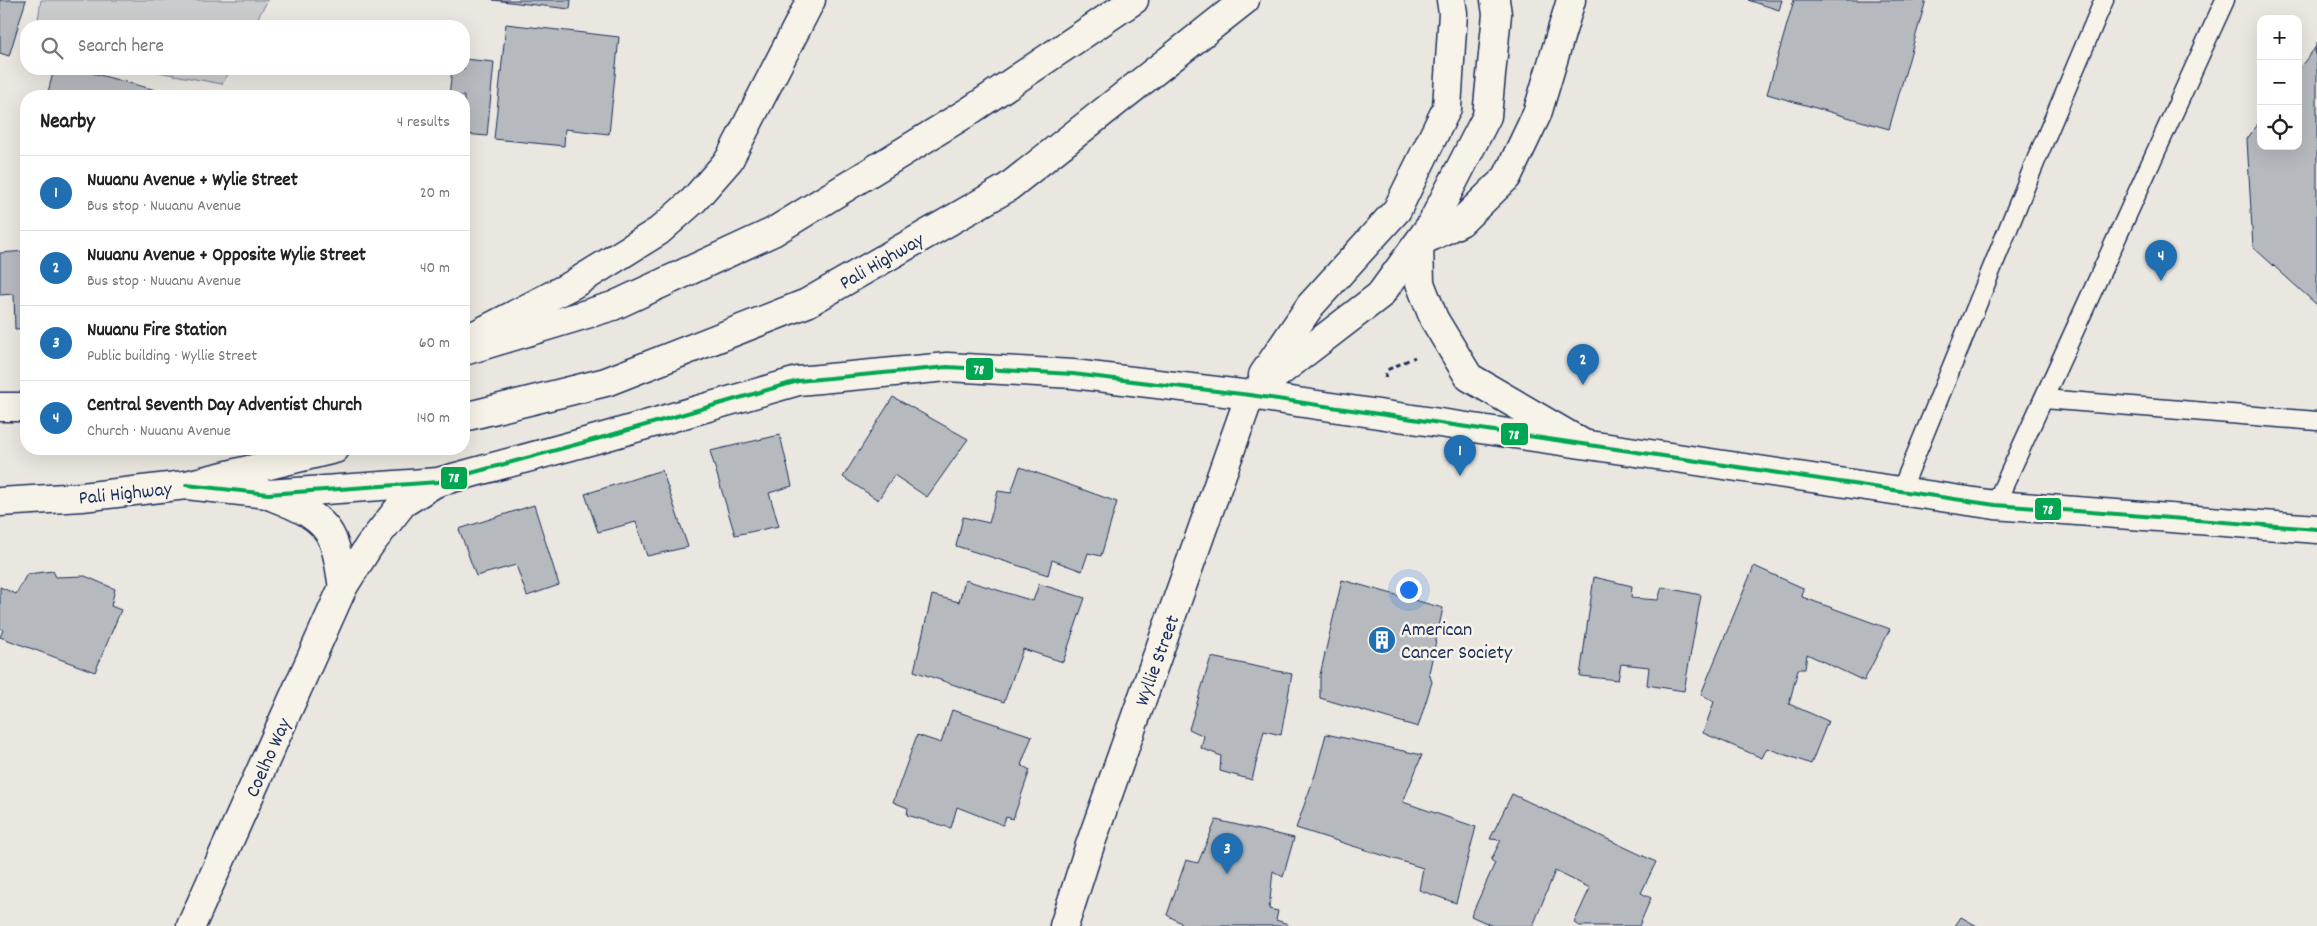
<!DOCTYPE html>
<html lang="en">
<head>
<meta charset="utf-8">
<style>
  :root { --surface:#fff; --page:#f6f6f6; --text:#222; --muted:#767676; --line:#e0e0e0; --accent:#1f6fb2 }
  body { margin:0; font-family:Dekko,sans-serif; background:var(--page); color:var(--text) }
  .controls { position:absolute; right:15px; top:15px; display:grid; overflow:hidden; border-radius:10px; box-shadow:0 5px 20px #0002 }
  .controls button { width:45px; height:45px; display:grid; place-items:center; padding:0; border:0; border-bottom:1px solid var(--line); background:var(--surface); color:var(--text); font:25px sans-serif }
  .you { position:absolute; left:1408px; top:589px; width:18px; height:18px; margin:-12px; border:4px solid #fff; border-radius:50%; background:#1a73e8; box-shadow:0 0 0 8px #1a73e833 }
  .badge { display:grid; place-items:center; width:32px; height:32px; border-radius:50%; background:var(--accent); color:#fff; font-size:16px; font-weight:700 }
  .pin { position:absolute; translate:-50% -41px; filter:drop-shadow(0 1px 2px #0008) }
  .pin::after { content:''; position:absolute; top:26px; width:18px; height:15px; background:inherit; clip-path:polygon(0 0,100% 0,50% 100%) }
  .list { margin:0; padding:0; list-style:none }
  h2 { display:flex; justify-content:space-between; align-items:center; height:65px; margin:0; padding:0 20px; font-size:21px }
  h2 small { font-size:16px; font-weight:400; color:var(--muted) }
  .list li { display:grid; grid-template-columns:32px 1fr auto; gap:15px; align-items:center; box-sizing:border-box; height:75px; padding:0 20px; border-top:1px solid var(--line) }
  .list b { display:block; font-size:19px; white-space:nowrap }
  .list p { margin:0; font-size:16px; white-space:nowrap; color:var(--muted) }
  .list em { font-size:16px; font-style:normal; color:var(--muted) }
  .icon { flex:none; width:28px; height:28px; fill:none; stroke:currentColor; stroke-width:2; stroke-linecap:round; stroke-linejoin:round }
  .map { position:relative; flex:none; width:2317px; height:926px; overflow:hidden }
  .search { position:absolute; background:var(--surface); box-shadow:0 5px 20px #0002; left:20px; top:20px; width:450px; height:55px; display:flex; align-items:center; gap:12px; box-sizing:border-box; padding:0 18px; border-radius:20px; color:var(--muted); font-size:19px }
  .panel { position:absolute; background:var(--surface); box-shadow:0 5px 20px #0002; left:20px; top:90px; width:450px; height:365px; border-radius:20px }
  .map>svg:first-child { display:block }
  .green { fill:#cbcccd; stroke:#737e96 }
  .building { fill:#b6babf; stroke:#1b2f5e }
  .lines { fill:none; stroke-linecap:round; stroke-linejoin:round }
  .service-casing { stroke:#1b2f5e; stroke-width:21 }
  .minor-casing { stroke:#1b2f5e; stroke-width:31 }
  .tertiary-casing { stroke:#1b2f5e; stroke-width:31 }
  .secondary-casing { stroke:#1b2f5e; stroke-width:31 }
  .trunk-casing { stroke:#1b2f5e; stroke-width:31 }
  .path { stroke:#1b2f5e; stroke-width:3; stroke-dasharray:5 4; stroke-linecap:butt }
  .service { stroke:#f7f3e8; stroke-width:18 }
  .minor { stroke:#f7f3e8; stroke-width:28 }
  .tertiary { stroke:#f7f3e8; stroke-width:28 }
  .secondary { stroke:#f7f3e8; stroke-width:28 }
  .trunk { stroke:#f7f3e8; stroke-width:28 }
  .bus-1-casing { stroke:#f7f3e8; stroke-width:8 }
  .bus-1 { stroke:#00a651; stroke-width:4 }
  .labels { text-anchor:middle; stroke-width:5; stroke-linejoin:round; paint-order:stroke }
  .street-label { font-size:20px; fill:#1b2f5e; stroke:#f7f3e8 }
  .poi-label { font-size:20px; fill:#1b2f5e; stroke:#f7f3e8; text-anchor:start }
  .line-badge { stroke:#f7f3e8; stroke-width:2 }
  .badge-label { font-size:14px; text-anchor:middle; font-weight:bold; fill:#fff }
</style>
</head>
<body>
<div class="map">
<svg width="2317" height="926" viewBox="0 0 2317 926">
  <rect width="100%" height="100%" fill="#eae7e0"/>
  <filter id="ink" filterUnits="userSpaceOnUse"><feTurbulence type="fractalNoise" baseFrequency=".02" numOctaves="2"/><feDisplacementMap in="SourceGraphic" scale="10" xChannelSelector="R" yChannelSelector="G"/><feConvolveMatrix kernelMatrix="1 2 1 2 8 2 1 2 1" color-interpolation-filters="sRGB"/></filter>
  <g filter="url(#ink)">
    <g class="green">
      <polygon points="41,0 268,0 253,26 37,26"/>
      <polygon points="142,69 231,69 222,84"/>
    </g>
    <g class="building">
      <polygon points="0,0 26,0 9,56 0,53"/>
      <polygon points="493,0 571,0 570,9"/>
      <polygon points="1748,0 1782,0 1779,10"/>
      <polygon points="1794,0 1926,0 1889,129 1767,94"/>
      <polygon points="506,24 619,37 609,134 565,129 564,146 494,139"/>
      <polygon points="2317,43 2317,71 2315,71 2315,48"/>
      <polygon points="2315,48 2317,71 2317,305 2253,247 2247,139 2261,120 2261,146 2298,146 2298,70"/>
      <polygon points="464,59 494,62 487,136 464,134 464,96 449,96 452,69 464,69"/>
      <polygon points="54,69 77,69 178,96 47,96"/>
      <polygon points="26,251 26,328 15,329 14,294 0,295 0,253"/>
      <polygon points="893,397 968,439 927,497 894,475 878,500 843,477"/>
      <polygon points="780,435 792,486 769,493 779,526 735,535 710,451"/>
      <polygon points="1020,467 1117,502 1101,556 1088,553 1082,571 1052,560 1048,575 956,546 963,517 989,523 998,491 1011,493"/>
      <polygon points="662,470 688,547 647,556 636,522 598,532 585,494"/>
      <polygon points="534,505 559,585 527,596 516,565 476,576 459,529"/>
      <polygon points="1754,566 1803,588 1802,597 1890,629 1864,681 1807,654 1805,669 1798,669 1789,704 1828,721 1811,764 1767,748 1762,758 1703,733 1714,702 1701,694"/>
      <polygon points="53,571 56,577 85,576 115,589 111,606 121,610 95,672 0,637 3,630 0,628 0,587 16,594 27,574"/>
      <polygon points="1594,577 1632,586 1631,598 1658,600 1662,587 1701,595 1684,691 1647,685 1649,667 1621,664 1618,680 1580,676"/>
      <polygon points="965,580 1033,601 1039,584 1085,598 1063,662 1023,649 1004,702 914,671 932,595 959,602"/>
      <polygon points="1342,580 1443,608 1429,673 1432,682 1418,727 1320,698 1320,675"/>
      <polygon points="1211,657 1292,674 1281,735 1264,731 1252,780 1220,771 1221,756 1201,748 1204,736 1189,729"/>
      <polygon points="952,710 1032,736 1021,765 1030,770 1013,819 1006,817 1003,825 957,807 951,828 907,815 908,808 893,802 917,735 941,743"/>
      <polygon points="1326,734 1422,755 1403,802 1476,827 1456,903 1419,890 1423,868 1296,828 1316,772"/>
      <polygon points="1512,794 1656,862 1641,893 1651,898 1639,926 1580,926 1574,923 1590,888 1555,871 1533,926 1493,926 1471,916 1495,863 1491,860 1501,840 1490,839"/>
      <polygon points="1216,820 1294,838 1283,877 1273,871 1269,909 1278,911 1276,920 1288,924 1287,926 1181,926 1181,923 1167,915 1186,860 1198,863"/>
      <polygon points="1961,917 1977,926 1955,926"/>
    </g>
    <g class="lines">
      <defs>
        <g id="service">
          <polyline points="2044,399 2317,421"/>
          <polyline points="1901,491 2037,158 2104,0"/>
          <polyline points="1995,505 2225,0"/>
        </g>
        <polyline id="minor" points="191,926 343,587"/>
        <polyline id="tertiary" points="1064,926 1089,848 1250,395"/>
        <polyline id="secondary" points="1250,395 1995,505 2317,529"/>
        <g id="trunk">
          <polyline points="1420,242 1461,222 1507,177 1537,114 1571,0"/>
          <polyline points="1419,243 1420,283 1434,319 1469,377 1582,443"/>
          <polyline points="477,334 572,285 659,231 694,200 729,160 811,0"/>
          <polyline points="464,351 613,306 773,232 968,112 1134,0"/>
          <polyline points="1263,375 1310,306 1397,210 1447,108 1453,13 1451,0"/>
          <polyline points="0,407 26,407"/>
          <polyline points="464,417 606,382 807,303 1007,188 1245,0"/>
          <polyline points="186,485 268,494 438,482 604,437 798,381 947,367 1073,374 1250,395 1380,295 1431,225 1487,116 1497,14 1495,0"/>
          <path d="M 271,496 C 294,505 324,516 333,541 C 339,555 340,572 343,587"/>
          <polyline points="0,502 82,497 186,485 335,449"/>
          <polyline points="343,587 369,546 403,503 435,483"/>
        </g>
      </defs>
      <use href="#service" class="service-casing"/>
      <use href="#minor" class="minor-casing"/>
      <use href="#tertiary" class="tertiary-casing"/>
      <use href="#secondary" class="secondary-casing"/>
      <use href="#trunk" class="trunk-casing"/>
      <polyline class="path" points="1385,378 1387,370 1415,357"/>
      <use href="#service" class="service"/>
      <use href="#minor" class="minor"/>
      <use href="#tertiary" class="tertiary"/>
      <use href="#secondary" class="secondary"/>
      <use href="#trunk" class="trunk"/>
      <defs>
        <polyline id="bus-1" points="186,485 268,494 438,482 604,437 798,381 947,367 1073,374 1250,395 1995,505 2317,529"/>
      </defs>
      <use href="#bus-1" class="bus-1-casing"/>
      <use href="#bus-1" class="bus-1"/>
    </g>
  </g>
  <defs>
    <symbol id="building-disc" viewBox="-11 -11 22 22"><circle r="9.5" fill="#1f6fb2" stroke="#f7f3e8"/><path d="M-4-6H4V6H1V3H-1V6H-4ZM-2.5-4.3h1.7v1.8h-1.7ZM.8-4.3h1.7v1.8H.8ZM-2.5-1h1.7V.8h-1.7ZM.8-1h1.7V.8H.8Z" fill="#fff"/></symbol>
  </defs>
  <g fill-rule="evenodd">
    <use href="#building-disc" x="1366" y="624" width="32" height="32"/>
  </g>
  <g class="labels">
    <g class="street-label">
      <text transform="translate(881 260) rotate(-30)" y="7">Pali Highway</text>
      <text transform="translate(125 492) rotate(-6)" y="7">Pali Highway</text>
      <text transform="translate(1156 660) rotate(-70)" y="7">Wyllie Street</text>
      <text transform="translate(267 757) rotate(-66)" y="7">Coelho Way</text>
    </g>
    <g class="poi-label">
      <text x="1401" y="635">American<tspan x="1401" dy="23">Cancer Society</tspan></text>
    </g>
  </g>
  <g class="line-badge">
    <rect x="965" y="357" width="29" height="24" rx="5" fill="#00a651"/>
    <rect x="1500" y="422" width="29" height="24" rx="5" fill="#00a651"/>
    <rect x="440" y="466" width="28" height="24" rx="5" fill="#00a651"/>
    <rect x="2034" y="497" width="28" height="24" rx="5" fill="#00a651"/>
  </g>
  <g class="badge-label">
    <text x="979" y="374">78</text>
    <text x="1514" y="439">78</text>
    <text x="454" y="482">78</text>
    <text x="2048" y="514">78</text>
  </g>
</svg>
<div class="controls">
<button>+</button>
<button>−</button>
<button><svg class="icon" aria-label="locate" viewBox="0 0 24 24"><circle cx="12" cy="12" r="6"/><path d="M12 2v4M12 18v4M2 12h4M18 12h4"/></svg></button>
</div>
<div class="you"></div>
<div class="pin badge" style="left:1460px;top:476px">1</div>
<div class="pin badge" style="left:1583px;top:385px">2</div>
<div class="pin badge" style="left:1227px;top:874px">3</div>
<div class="pin badge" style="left:2161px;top:281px">4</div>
<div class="search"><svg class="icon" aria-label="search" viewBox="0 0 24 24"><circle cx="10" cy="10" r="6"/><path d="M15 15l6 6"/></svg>Search here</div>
<section class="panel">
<h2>Nearby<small>4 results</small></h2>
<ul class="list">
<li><span class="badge">1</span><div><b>Nuuanu Avenue + Wylie Street</b><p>Bus stop · Nuuanu Avenue</p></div><em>20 m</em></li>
<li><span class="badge">2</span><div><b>Nuuanu Avenue + Opposite Wylie Street</b><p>Bus stop · Nuuanu Avenue</p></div><em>40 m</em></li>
<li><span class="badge">3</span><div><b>Nuuanu Fire Station</b><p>Public building · Wyllie Street</p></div><em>60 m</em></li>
<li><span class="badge">4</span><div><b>Central Seventh Day Adventist Church</b><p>Church · Nuuanu Avenue</p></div><em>140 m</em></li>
</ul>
</section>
</div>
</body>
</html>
